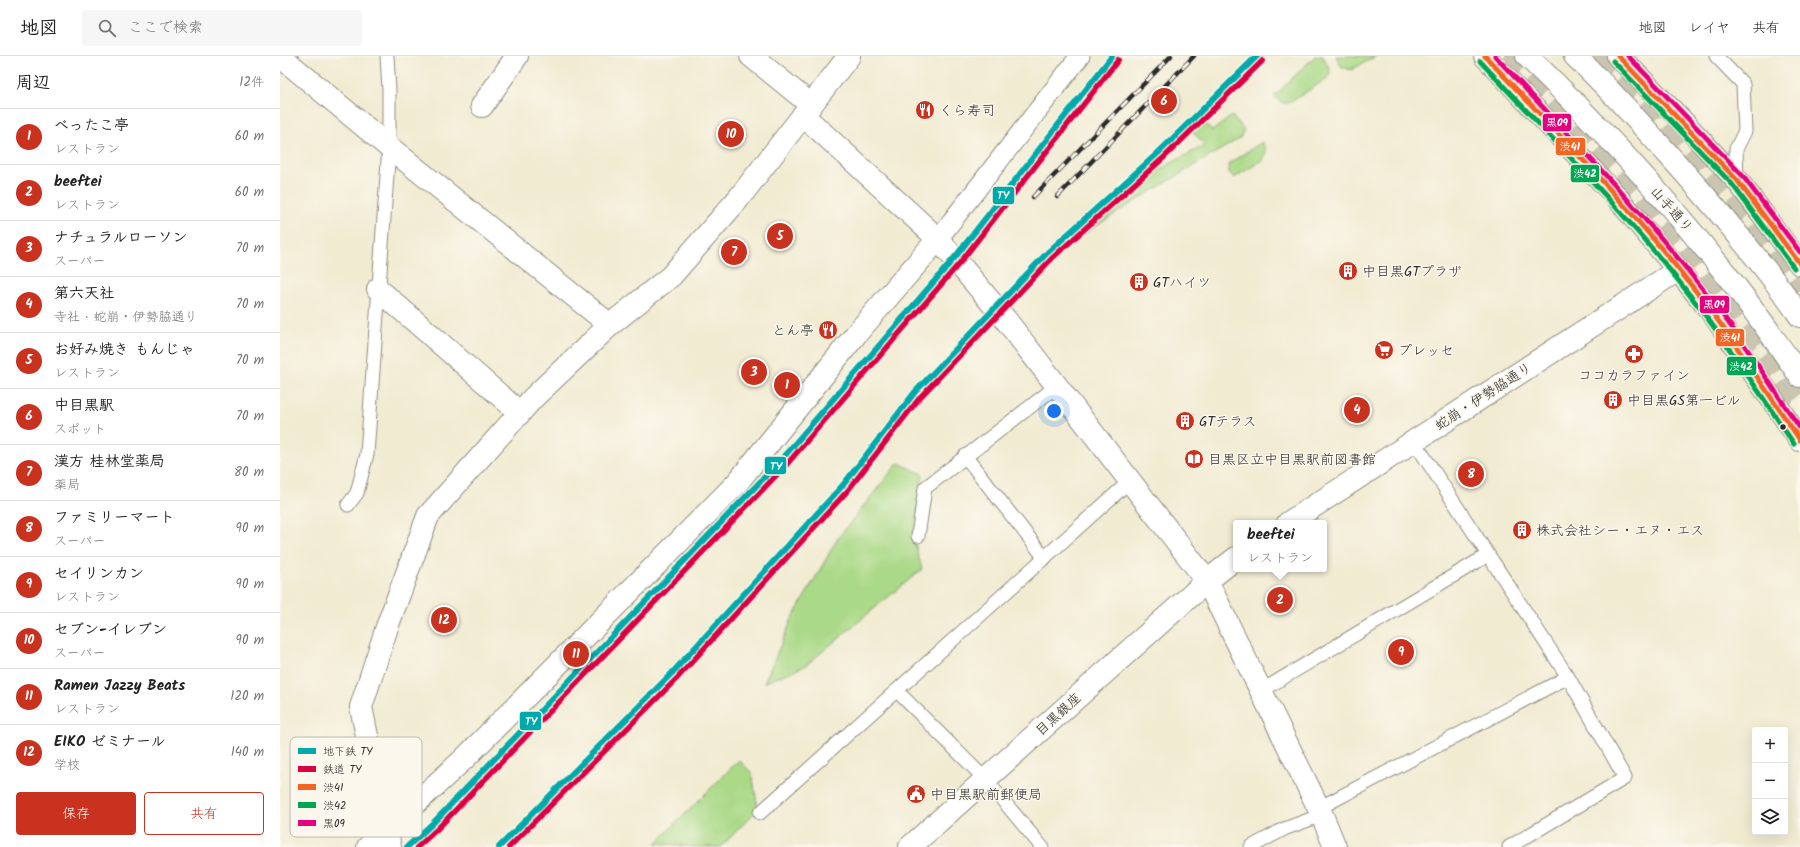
<!DOCTYPE html>
<html lang="ja">
<head>
<meta charset="utf-8">
<style>
  :root { --surface:#fff; --page:#f6f6f6; --text:#222; --muted:#767676; --line:#e0e0e0; --accent:#c8321e }
  body { margin:0; font-family:Kalam,"Klee One",sans-serif; background:var(--page); color:var(--text) }
  .controls { position:absolute; right:12px; bottom:12px; display:grid; overflow:hidden; border-radius:4px; box-shadow:0 4px 16px #0002 }
  .controls button { width:36px; height:36px; display:grid; place-items:center; padding:0; border:0; border-bottom:1px solid var(--line); background:var(--surface); color:var(--text); font:20px sans-serif }
  .you { position:absolute; left:774px; top:355px; width:14px; height:14px; margin:-10px; border:3px solid #fff; border-radius:50%; background:#1a73e8; box-shadow:0 0 0 6px #1a73e833 }
  .badge { display:grid; place-items:center; width:26px; height:26px; border-radius:50%; background:var(--accent); color:#fff; font-size:13px; font-weight:700 }
  .pin { position:absolute; translate:-50% -50%; border:2px solid #fff; box-shadow:0 1px 4px #0006 }
  .popup { position:absolute; left:953px; top:464px; width:94px; height:52px; box-sizing:border-box; display:grid; place-content:center; border-radius:4px; background:var(--surface); filter:drop-shadow(0 1px 3px #0005); font-size:13px; white-space:nowrap; color:var(--muted) }
  .popup b { font-size:15px; color:var(--text) }
  .popup::after { content:''; position:absolute; left:50%; top:100%; margin-left:-8px; border:8px solid transparent; border-top-color:var(--surface) }
  .list { margin:0; padding:0; list-style:none }
  h2 { display:flex; justify-content:space-between; align-items:center; height:52px; margin:0; padding:0 16px; font-size:17px }
  h2 small { font-size:13px; font-weight:400; color:var(--muted) }
  .list li { display:grid; grid-template-columns:26px 1fr auto; gap:12px; align-items:center; box-sizing:border-box; height:56px; padding:0 16px; border-top:1px solid var(--line) }
  .list b { display:block; font-size:15px; white-space:nowrap }
  .list p { margin:0; font-size:13px; white-space:nowrap; color:var(--muted) }
  .list em { font-size:13px; font-style:normal; color:var(--muted) }
  .actions { display:flex; gap:8px; padding:12px 16px }
  .actions a { flex:1; padding:9px 0; border:1px solid var(--accent); border-radius:4px; text-align:center; font-size:14px; color:var(--accent) }
  .actions .main { background:var(--accent); color:#fff }
  .icon { flex:none; width:22px; height:22px; fill:none; stroke:currentColor; stroke-width:2; stroke-linecap:round; stroke-linejoin:round }
  .map { position:relative; flex:none; width:1520px; height:791px; overflow:hidden }
  header { display:flex; align-items:center; gap:24px; box-sizing:border-box; height:56px; padding:0 20px; background:var(--surface); border-bottom:1px solid var(--line) }
  header strong { font-size:19px }
  nav { display:flex; gap:22px; margin-inline-start:auto; font-size:14px }
  .search { width:280px; height:36px; background:var(--page); display:flex; align-items:center; gap:10px; box-sizing:border-box; padding:0 14px; border-radius:4px; color:var(--muted); font-size:15px }
  main { display:flex }
  aside { flex:1; background:var(--surface) }
  .map>svg:first-child { display:block }
  .green { fill:#aad987; stroke:#6a8259 }
  .lines { fill:none; stroke-linecap:round; stroke-linejoin:round }
  .motorway-tunnel { stroke:#c9c5b1; stroke-width:22; stroke-dasharray:22 11; stroke-linecap:butt }
  .service-casing { stroke:#8e8b7e; stroke-width:15 }
  .pedestrian-casing { stroke:#8e8b7e; stroke-width:21 }
  .minor-casing { stroke:#8e8b7e; stroke-width:24 }
  .tertiary-casing { stroke:#8e8b7e; stroke-width:24 }
  .primary-casing { stroke:#8e8b7e; stroke-width:24 }
  .service { stroke:#fff; stroke-width:13 }
  .pedestrian { stroke:#fff; stroke-width:19 }
  .minor { stroke:#fff; stroke-width:22 }
  .tertiary { stroke:#fff; stroke-width:22 }
  .primary { stroke:#fff; stroke-width:22 }
  .rail-casing { stroke:#2b2b2b; stroke-width:4.5 }
  .rail { stroke:#fbf7ec; stroke-width:3; stroke-dasharray:9; stroke-linecap:butt }
  .bus-1-casing { stroke:#fbf7ec; stroke-width:8 }
  .bus-2-casing { stroke:#fbf7ec; stroke-width:8 }
  .bus-3-casing { stroke:#fbf7ec; stroke-width:8 }
  .bus-1 { stroke:#f26522; stroke-width:5 }
  .bus-2 { stroke:#00a651; stroke-width:5 }
  .bus-3 { stroke:#e5007d; stroke-width:5 }
  .rail-1-casing { stroke:#fbf7ec; stroke-width:9 }
  .rail-1 { stroke:#da0442; stroke-width:6 }
  .metro-1-casing { stroke:#fbf7ec; stroke-width:9 }
  .metro-1 { stroke:#01aaaa; stroke-width:6 }
  .bus-dot { fill:#2b2b2b; stroke:#fbf7ec; stroke-width:1.5 }
  .labels { text-anchor:middle; stroke-width:3; stroke-linejoin:round; paint-order:stroke }
  .poi-label { font-size:14px; fill:#2b2b2b; stroke:#fbf7ec; text-anchor:start }
  .street-label { font-size:14px; fill:#2b2b2b; stroke:#fbf7ec }
  .key { fill:#fbf7ec; stroke:#bdbab2; stroke-width:1 }
  .key-label { font-size:11px; fill:#2b2b2b }
  .line-badge { stroke:#fbf7ec; stroke-width:1.5 }
  .badge-label { font-size:11px; text-anchor:middle; font-weight:bold; fill:#fff }
</style>
</head>
<body>
<header>
<strong>地図</strong>
<div class="search"><svg class="icon" aria-label="search" viewBox="0 0 24 24"><circle cx="10" cy="10" r="6"/><path d="M15 15l6 6"/></svg>ここで検索</div>
<nav><a>地図</a><a>レイヤ</a><a>共有</a></nav>
</header>
<main>
<aside>
<h2>周辺<small>12件</small></h2>
<ul class="list">
<li><span class="badge">1</span><div><b>べったこ亭</b><p>レストラン</p></div><em>60 m</em></li>
<li><span class="badge">2</span><div><b>beeftei</b><p>レストラン</p></div><em>60 m</em></li>
<li><span class="badge">3</span><div><b>ナチュラルローソン</b><p>スーパー</p></div><em>70 m</em></li>
<li><span class="badge">4</span><div><b>第六天社</b><p>寺社 · 蛇崩・伊勢脇通り</p></div><em>70 m</em></li>
<li><span class="badge">5</span><div><b>お好み焼き もんじゃ</b><p>レストラン</p></div><em>70 m</em></li>
<li><span class="badge">6</span><div><b>中目黒駅</b><p>スポット</p></div><em>70 m</em></li>
<li><span class="badge">7</span><div><b>漢方 桂林堂薬局</b><p>薬局</p></div><em>80 m</em></li>
<li><span class="badge">8</span><div><b>ファミリーマート</b><p>スーパー</p></div><em>90 m</em></li>
<li><span class="badge">9</span><div><b>セイリンカン</b><p>レストラン</p></div><em>90 m</em></li>
<li><span class="badge">10</span><div><b>セブン-イレブン</b><p>スーパー</p></div><em>90 m</em></li>
<li><span class="badge">11</span><div><b>Ramen Jazzy Beats</b><p>レストラン</p></div><em>120 m</em></li>
<li><span class="badge">12</span><div><b>EIKO ゼミナール</b><p>学校</p></div><em>140 m</em></li>
</ul>
<div class="actions"><a class="main">保存</a><a>共有</a></div>
</aside>
<div class="map">
<svg width="1520" height="791" viewBox="0 0 1520 791">
  <rect width="100%" height="100%" fill="#fbf7ec"/>
  <filter id="ink" filterUnits="userSpaceOnUse"><feTurbulence type="fractalNoise" baseFrequency=".025" numOctaves="2"/><feDisplacementMap in="SourceGraphic" scale="8" xChannelSelector="R" yChannelSelector="G"/><feConvolveMatrix kernelMatrix="1 2 1 2 8 2 1 2 1" color-interpolation-filters="sRGB"/></filter>
  <filter id="wash" filterUnits="userSpaceOnUse"><feTurbulence type="fractalNoise" baseFrequency=".012" numOctaves="4" result="noise"/><feDisplacementMap in="SourceGraphic" scale="16" xChannelSelector="R" yChannelSelector="G"/><feGaussianBlur stdDeviation="0.9" result="paint"/><feColorMatrix in="noise" values="0 0 0 0 0 0 0 0 0 0 0 0 0 0 0 0 0 1.4 0 .05"/><feComposite in="paint" operator="in"/></filter>
  <g filter="url(#wash)">
    <rect width="100%" height="100%" fill="#f1ebd2"/>
    <g class="green">
      <path d="M 1035,0 L 1043,0 L 1050,14 L 1049,21 L 1011,46 C 1003,49 999,45 994,40 Z"/>
      <polygon points="1056,0 1096,0 1071,14 1062,11"/>
      <polygon points="952,60 964,74 960,82 857,144 794,184 869,119 925,89 912,75 923,65 932,75"/>
      <polygon points="982,86 986,94 984,103 954,122 949,116 948,108"/>
      <polygon points="618,407 643,418 633,481 642,513 525,610 484,627 512,563 558,482"/>
      <polygon points="459,704 472,717 478,753 441,791 414,791 376,787"/>
    </g>
  </g>
  <g filter="url(#ink)">
    <g class="lines">
      <g class="motorway-tunnel">
        <polyline points="1224,0 1259,34 1366,149 1404,195 1520,344"/>
        <path d="M 1316,0 C 1354,38 1392,76 1427,117 C 1460,155 1490,194 1520,234"/>
      </g>
      <defs>
        <g id="service">
          <polyline points="1436,0 1463,28 1465,75 1456,93 1457,123"/>
          <polyline points="1134,385 1288,621 1345,722 1229,791"/>
          <polyline points="685,400 765,502"/>
          <polyline points="68,449 77,437 87,398 109,91 109,34 107,0"/>
          <polyline points="638,480 645,432 777,330"/>
          <polyline points="617,635 705,723 762,791"/>
          <polyline points="981,635 1208,499"/>
          <polyline points="1039,752 1288,621"/>
          <polyline points="480,757 850,425"/>
          <polyline points="971,791 1004,773 1042,759"/>
        </g>
        <polyline id="pedestrian" points="658,183 800,0"/>
        <g id="minor">
          <polyline points="0,0 109,91 330,269"/>
          <polyline points="471,0 530,48"/>
          <polyline points="202,50 237,0"/>
          <polyline points="523,59 658,183 726,264 927,525 1042,759 1055,791"/>
          <polyline points="98,233 240,357"/>
          <polyline points="88,791 185,702 457,427 577,277 658,183"/>
          <polyline points="110,791 81,651 107,571 148,460 253,342 330,269 391,220 459,142 569,0"/>
          <polyline points="630,791 927,525"/>
        </g>
        <g id="tertiary">
          <polyline points="1008,467 1398,214"/>
          <polyline points="927,525 956,502"/>
        </g>
        <g id="primary">
          <polyline points="1205,0 1335,139 1398,214 1434,259 1520,384"/>
          <path d="M 1247,0 C 1319,69 1387,143 1449,222 C 1474,253 1497,287 1520,320"/>
          <path d="M 1295,0 C 1330,33 1363,70 1395,106 C 1439,155 1482,206 1520,260"/>
          <polyline points="1338,0 1403,66 1457,124 1520,208"/>
        </g>
      </defs>
      <use href="#service" class="service-casing"/>
      <use href="#pedestrian" class="pedestrian-casing"/>
      <use href="#minor" class="minor-casing"/>
      <use href="#tertiary" class="tertiary-casing"/>
      <use href="#primary" class="primary-casing"/>
      <use href="#service" class="service"/>
      <use href="#pedestrian" class="pedestrian"/>
      <use href="#minor" class="minor"/>
      <use href="#tertiary" class="tertiary"/>
      <use href="#primary" class="primary"/>
      <defs>
        <g id="rail">
          <polyline points="753,141 891,0"/>
          <polyline points="777,141 914,0"/>
        </g>
      </defs>
      <use href="#rail" class="rail-casing"/>
      <use href="#rail" class="rail"/>
      <defs>
        <g id="bus-1">
          <path d="M 1205,0 C 1284,84 1365,166 1434,259 C 1464,300 1491,342 1520,384"/>
          <polyline points="1338,0 1457,124 1520,208"/>
        </g>
        <g id="bus-2">
          <path d="M 1200,5 C 1278,89 1360,171 1428,263 C 1458,304 1486,346 1514,388"/>
          <polyline points="1333,5 1452,128 1514,212"/>
        </g>
        <g id="bus-3">
          <path d="M 1215,0 C 1292,83 1371,164 1439,254 C 1468,292 1493,333 1520,372"/>
          <polyline points="1348,0 1462,119 1520,196"/>
        </g>
      </defs>
      <use href="#bus-1" class="bus-1-casing"/>
      <use href="#bus-2" class="bus-2-casing"/>
      <use href="#bus-3" class="bus-3-casing"/>
      <use href="#bus-1" class="bus-1"/>
      <use href="#bus-2" class="bus-2"/>
      <use href="#bus-3" class="bus-3"/>
      <defs>
        <g id="rail-1">
          <polyline points="137,791 158,772 505,410 681,205 838,4"/>
          <polyline points="229,791 397,622 568,434 640,341 772,202 883,102 982,5"/>
        </g>
      </defs>
      <use href="#rail-1" class="rail-1-casing"/>
      <use href="#rail-1" class="rail-1"/>
      <defs>
        <g id="metro-1">
          <polyline points="127,791 153,767 500,405 676,200 832,0"/>
          <polyline points="219,791 392,617 563,429 635,336 767,197 878,97 977,0"/>
        </g>
      </defs>
      <use href="#metro-1" class="metro-1-casing"/>
      <use href="#metro-1" class="metro-1"/>
    </g>
  </g>
  <defs>
    <symbol id="restaurant-disc" viewBox="-11 -11 22 22"><circle r="9.5" fill="#c8321e" stroke="#fbf7ec"/><path d="M-5-6h1v4h1v-4h1v4h1v-4h1v5L-1.5 .5V6h-2V.5L-5-1ZM5-6V6H3V1.5H1.5Q1.5-4 5-6Z" fill="#fff"/></symbol>
    <symbol id="building-disc" viewBox="-11 -11 22 22"><circle r="9.5" fill="#c8321e" stroke="#fbf7ec"/><path d="M-4-6H4V6H1V3H-1V6H-4ZM-2.5-4.3h1.7v1.8h-1.7ZM.8-4.3h1.7v1.8H.8ZM-2.5-1h1.7V.8h-1.7ZM.8-1h1.7V.8H.8Z" fill="#fff"/></symbol>
    <symbol id="supermarket-disc" viewBox="-11 -11 22 22"><circle r="9.5" fill="#c8321e" stroke="#fbf7ec"/><path d="M-6-5.5h2.5l.6 2H6L4.5 2H-2.5L-4.4-4H-6ZM-1.5 3.2a1.3 1.3 0 1 0 .1 0ZM3 3.2a1.3 1.3 0 1 0 .1 0Z" fill="#fff"/></symbol>
    <symbol id="pharmacy-disc" viewBox="-11 -11 22 22"><circle r="9.5" fill="#c8321e" stroke="#fbf7ec"/><path d="M-2-6h4v4h4v4h-4v4h-4v-4h-4v-4h4Z" fill="#fff"/></symbol>
    <symbol id="library-disc" viewBox="-11 -11 22 22"><circle r="9.5" fill="#c8321e" stroke="#fbf7ec"/><path d="M-6-4Q-3-5.5-.7-3.5V5Q-3 3-6 4ZM6-4Q3-5.5 .7-3.5V5Q3 3 6 4Z" fill="#fff"/></symbol>
    <symbol id="civic-disc" viewBox="-11 -11 22 22"><circle r="9.5" fill="#c8321e" stroke="#fbf7ec"/><path d="M-.6-6.5H3V-4.5H.6V-3L4-1V1h2V6H-6V1h2V-1L-.6-3ZM-1.2 2.5V6h2.4V2.5Z" fill="#fff"/></symbol>
  </defs>
  <g fill-rule="evenodd">
    <use href="#restaurant-disc" x="634" y="43" width="22" height="22"/>
    <use href="#building-disc" x="1057" y="204" width="22" height="22"/>
    <use href="#building-disc" x="848" y="215" width="22" height="22"/>
    <use href="#restaurant-disc" x="537" y="263" width="22" height="22"/>
    <use href="#supermarket-disc" x="1093" y="283" width="22" height="22"/>
    <use href="#pharmacy-disc" x="1343" y="287" width="22" height="22"/>
    <use href="#building-disc" x="1322" y="333" width="22" height="22"/>
    <use href="#building-disc" x="894" y="354" width="22" height="22"/>
    <use href="#library-disc" x="903" y="392" width="22" height="22"/>
    <use href="#building-disc" x="1231" y="463" width="22" height="22"/>
    <use href="#civic-disc" x="625" y="727" width="22" height="22"/>
  </g>
  <circle class="bus-dot" cx="1503" cy="371" r="3.5"/>
  <g class="labels">
    <g class="poi-label">
      <text x="659" y="59">くら寿司</text>
      <text x="1082" y="220">中目黒GTプラザ</text>
      <text x="873" y="231">GTハイツ</text>
      <text x="534" y="279" text-anchor="end">とん亭</text>
      <text x="1118" y="299">プレッセ</text>
      <text x="1354" y="324" text-anchor="middle">ココカラファイン</text>
      <text x="1347" y="349">中目黒GS第一ビル</text>
      <text x="919" y="370">GTテラス</text>
      <text x="928" y="408">目黒区立中目黒駅前図書館</text>
      <text x="1256" y="479">株式会社シー・エヌ・エス</text>
      <text x="650" y="743">中目黒駅前郵便局</text>
    </g>
    <g class="street-label">
      <text transform="translate(1392 153) rotate(49)" y="5">山手通り</text>
      <text transform="translate(1203 340) rotate(-33)" y="5">蛇崩・伊勢脇通り</text>
      <text transform="translate(778 658) rotate(-42)" y="5">目黒銀座</text>
    </g>
  </g>
  <rect x="10" y="681" width="132" height="100" rx="6" class="key"/>
  <rect x="18" y="692" width="18" height="6" fill="#01aaaa"/>
  <rect x="18" y="710" width="18" height="6" fill="#da0442"/>
  <rect x="18" y="728" width="18" height="6" fill="#f26522"/>
  <rect x="18" y="746" width="18" height="6" fill="#00a651"/>
  <rect x="18" y="764" width="18" height="6" fill="#e5007d"/>
  <g class="key-label">
    <text x="43" y="699">地下鉄 TY</text>
    <text x="43" y="717">鉄道 TY</text>
    <text x="43" y="735">渋41</text>
    <text x="43" y="753">渋42</text>
    <text x="43" y="771">黒09</text>
  </g>
  <g class="line-badge">
    <rect x="1262" y="57" width="30" height="19" rx="4" fill="#e5007d"/>
    <rect x="1275" y="81" width="31" height="19" rx="4" fill="#f26522"/>
    <rect x="1290" y="108" width="30" height="19" rx="4" fill="#00a651"/>
    <rect x="712" y="130" width="23" height="19" rx="4" fill="#01aaaa"/>
    <rect x="1419" y="239" width="31" height="19" rx="4" fill="#e5007d"/>
    <rect x="1435" y="272" width="30" height="19" rx="4" fill="#f26522"/>
    <rect x="1446" y="300" width="31" height="20" rx="4" fill="#00a651"/>
    <rect x="484" y="400" width="23" height="19" rx="4" fill="#01aaaa"/>
    <rect x="239" y="655" width="23" height="20" rx="4" fill="#01aaaa"/>
  </g>
  <g class="badge-label">
    <text x="1277" y="70">黒09</text>
    <text x="1290" y="94">渋41</text>
    <text x="1305" y="121">渋42</text>
    <text x="723" y="143">TY</text>
    <text x="1434" y="252">黒09</text>
    <text x="1450" y="285">渋41</text>
    <text x="1461" y="314">渋42</text>
    <text x="496" y="414">TY</text>
    <text x="251" y="669">TY</text>
  </g>
</svg>
<div class="controls">
<button>+</button>
<button>−</button>
<button><svg class="icon" aria-label="layers" viewBox="0 0 24 24"><path d="M12 4l9 5-9 5-9-5zM3 14l9 5 9-5"/></svg></button>
</div>
<div class="you"></div>
<div class="pin badge" style="left:507px;top:329px">1</div>
<div class="pin badge" style="left:1000px;top:544px">2</div>
<div class="popup"><b>beeftei</b>レストラン</div>
<div class="pin badge" style="left:474px;top:316px">3</div>
<div class="pin badge" style="left:1077px;top:354px">4</div>
<div class="pin badge" style="left:500px;top:180px">5</div>
<div class="pin badge" style="left:884px;top:45px">6</div>
<div class="pin badge" style="left:454px;top:196px">7</div>
<div class="pin badge" style="left:1191px;top:418px">8</div>
<div class="pin badge" style="left:1121px;top:596px">9</div>
<div class="pin badge" style="left:451px;top:78px">10</div>
<div class="pin badge" style="left:296px;top:598px">11</div>
<div class="pin badge" style="left:164px;top:564px">12</div>
</div>
</main>
</body>
</html>
